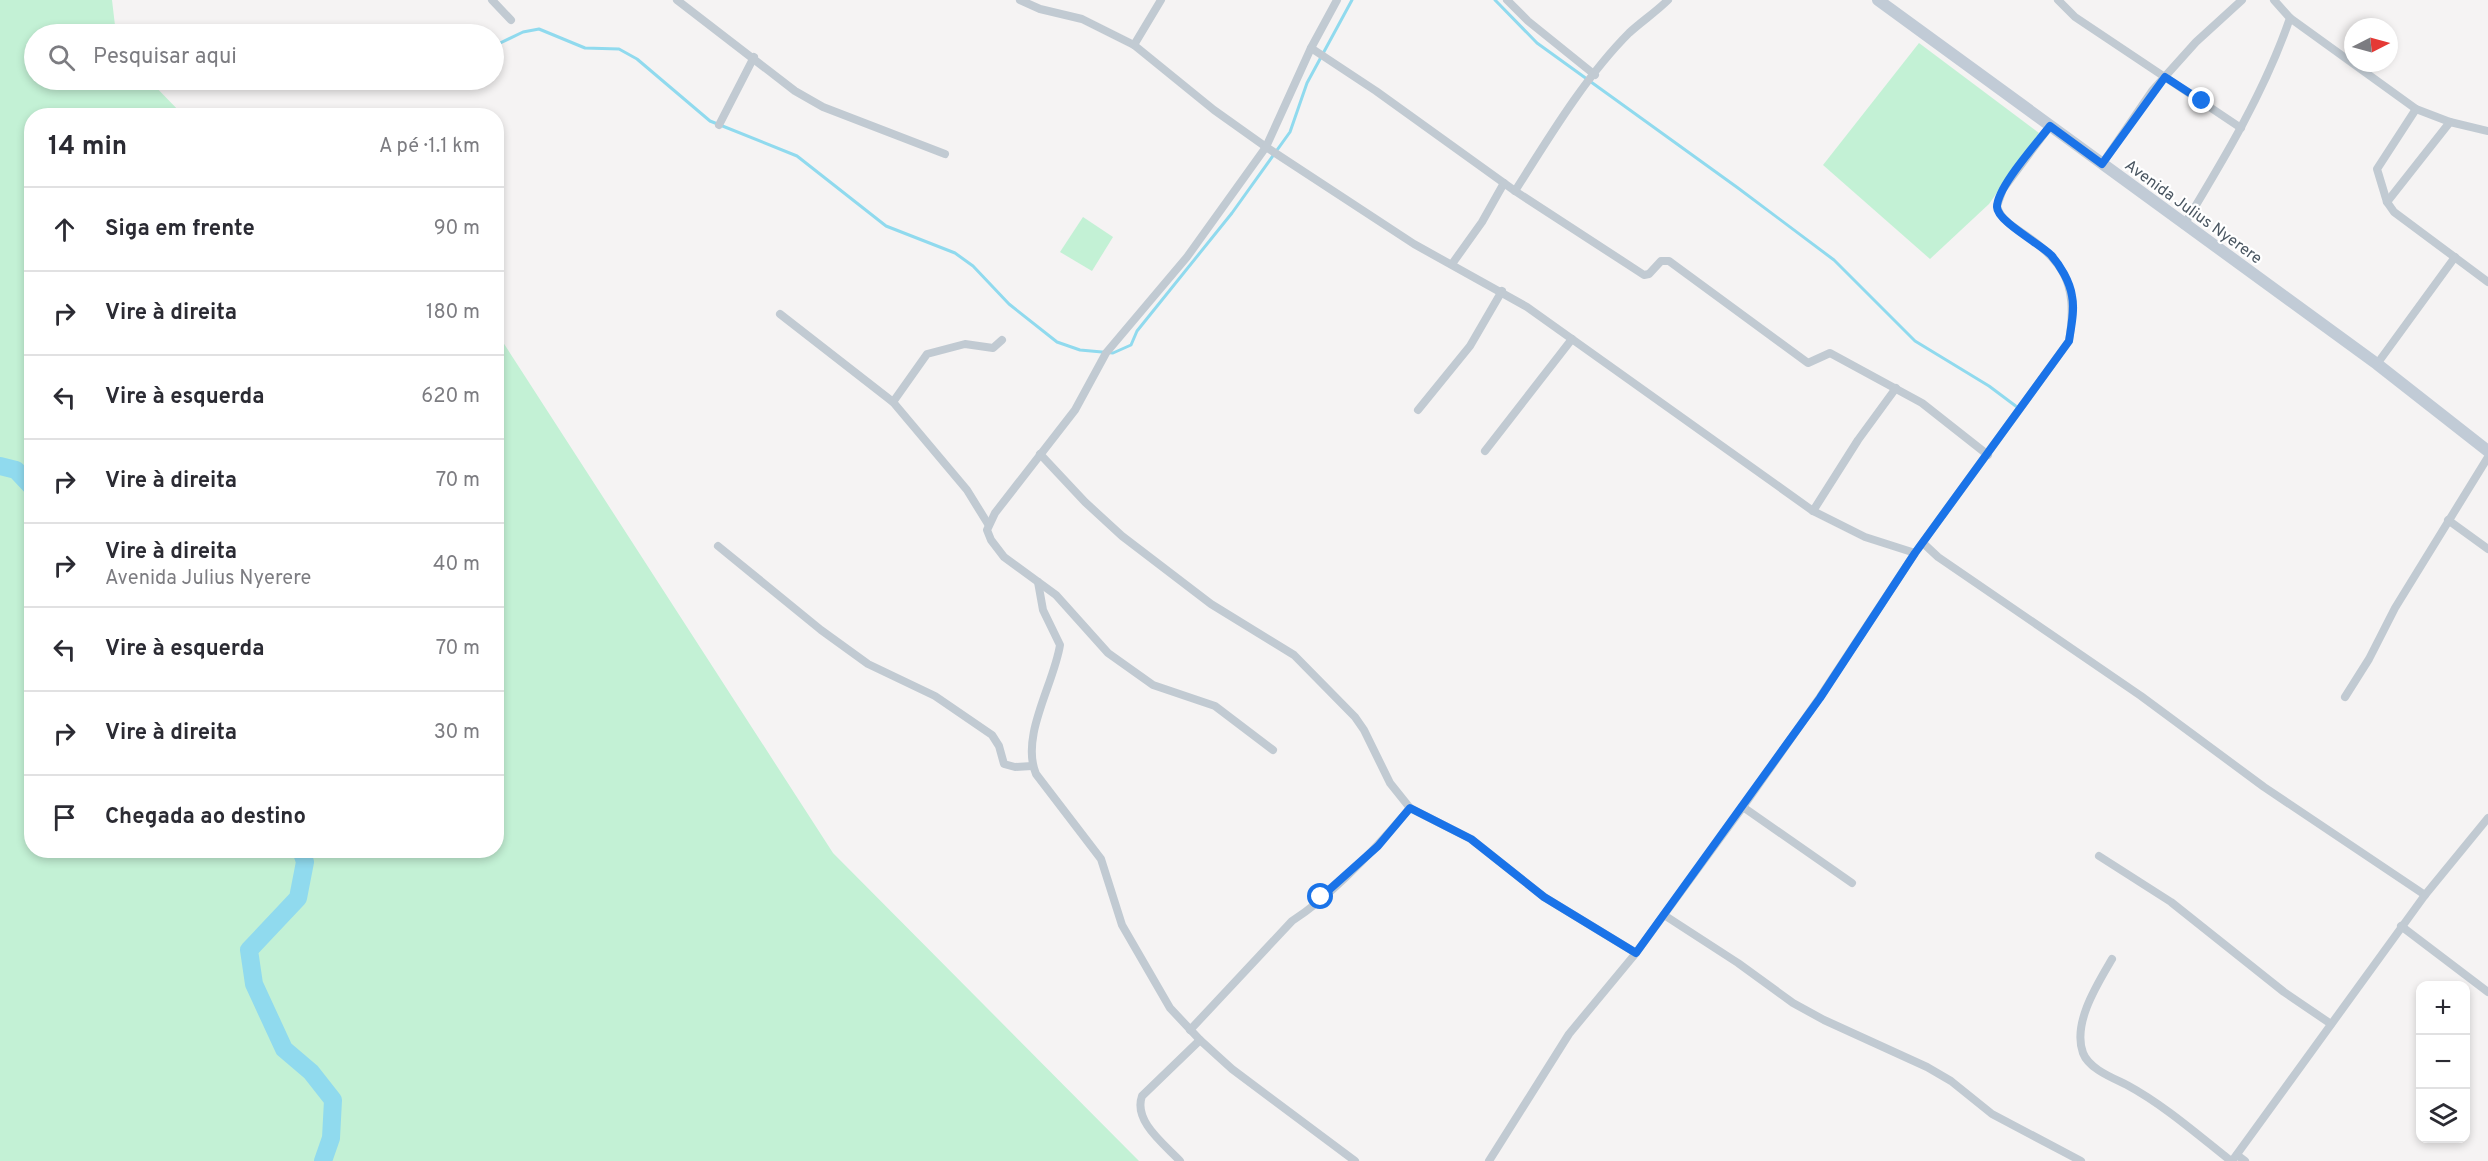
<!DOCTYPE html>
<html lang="pt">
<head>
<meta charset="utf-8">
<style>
  :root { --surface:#fff; --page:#f7f7f7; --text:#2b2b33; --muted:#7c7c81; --line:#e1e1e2 }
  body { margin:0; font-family:Overpass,sans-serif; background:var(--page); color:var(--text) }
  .controls { position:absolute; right:18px; bottom:18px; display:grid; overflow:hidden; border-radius:12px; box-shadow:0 3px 9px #0003 }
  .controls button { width:54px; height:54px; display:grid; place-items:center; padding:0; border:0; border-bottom:2px solid var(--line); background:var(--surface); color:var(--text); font:30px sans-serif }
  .compass { position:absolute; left:2344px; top:18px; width:54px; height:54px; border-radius:50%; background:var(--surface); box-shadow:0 3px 9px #0003; rotate:84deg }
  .stop { position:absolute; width:18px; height:18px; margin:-14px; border:4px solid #1a73e8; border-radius:50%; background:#fff }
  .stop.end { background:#1a73e8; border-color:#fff; box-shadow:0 2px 6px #0008 }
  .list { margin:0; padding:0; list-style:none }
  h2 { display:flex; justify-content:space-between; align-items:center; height:78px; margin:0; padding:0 24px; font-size:26px }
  h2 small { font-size:20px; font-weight:400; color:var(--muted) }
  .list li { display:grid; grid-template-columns:39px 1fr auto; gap:18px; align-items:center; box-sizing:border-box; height:84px; padding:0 24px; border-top:2px solid var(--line) }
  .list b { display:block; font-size:22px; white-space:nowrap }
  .list p { margin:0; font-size:20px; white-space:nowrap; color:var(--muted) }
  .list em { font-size:20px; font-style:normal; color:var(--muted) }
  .icon { flex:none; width:33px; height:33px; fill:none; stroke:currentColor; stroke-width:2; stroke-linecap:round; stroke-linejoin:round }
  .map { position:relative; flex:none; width:2488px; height:1161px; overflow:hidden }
  .search { position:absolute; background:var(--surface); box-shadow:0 3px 9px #0003; left:24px; top:24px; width:480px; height:66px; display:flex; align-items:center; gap:15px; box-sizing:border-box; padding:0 21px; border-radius:33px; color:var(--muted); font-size:22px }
  .panel { position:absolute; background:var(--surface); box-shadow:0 3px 9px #0003; left:24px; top:108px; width:480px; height:750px; border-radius:24px }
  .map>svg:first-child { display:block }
  .green { fill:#c3f1d5 }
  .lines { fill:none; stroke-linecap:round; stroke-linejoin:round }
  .stream { stroke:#90daee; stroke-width:3 }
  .river { stroke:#90daee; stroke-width:18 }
  .street { stroke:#c1cad2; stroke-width:8 }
  .secondary { stroke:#c1cbd6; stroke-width:12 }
  .route { stroke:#1a73e8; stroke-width:8 }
  .labels { text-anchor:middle; stroke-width:4.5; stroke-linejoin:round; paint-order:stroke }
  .street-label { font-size:16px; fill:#4a5661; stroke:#fff }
</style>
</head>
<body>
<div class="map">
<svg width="2488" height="1161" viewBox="0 0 2488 1161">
  <rect width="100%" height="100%" fill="#f5f3f3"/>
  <g class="green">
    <polygon points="0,0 112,0 116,34 34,34 34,80 149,80 183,115 32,116 32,850 496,850 497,333 833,853 1139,1161 0,1161"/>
    <polygon points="1919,43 2039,133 1989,204 1930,259 1823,165"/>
    <polygon points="1083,217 1113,237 1092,271 1060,252"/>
  </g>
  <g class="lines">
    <g class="stream">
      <polyline points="1495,0 1537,43 1738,188 1834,260 1915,341 1989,386 2017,407"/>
      <polyline points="494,46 523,32 539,29 585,48 619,49 637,59 710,121 797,156 886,226 955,253 973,266 1009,304 1057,342 1080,350 1113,353 1131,345 1137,331 1232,213 1290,132 1307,83 1352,0"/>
      <polyline points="468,81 470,80"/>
    </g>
    <g class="river">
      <polyline points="0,466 16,470 32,487"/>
      <polyline points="301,850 305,862 298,898 249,950 254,984 284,1049 311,1072 333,1100 331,1138 323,1161"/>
    </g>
    <g class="street">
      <polyline points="492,0 511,20"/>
      <polyline points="677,0 795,91 823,107 945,154"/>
      <path d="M 1020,0 L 1040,9 L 1082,19 L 1134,45 L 1214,110 L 1266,147 L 1414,244 L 1527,307 L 1813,511 L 1865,537 L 1915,553 L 2069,341 C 2078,288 2067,262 2021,232 C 2011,225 2000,219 1997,206 L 2003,189 L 2050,126"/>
      <polyline points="1507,0 1528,21 1595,75"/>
      <polyline points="2058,0 2075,17 2241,128"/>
      <polyline points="2290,18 2416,109 2450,122 2488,131"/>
      <polyline points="1134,45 1161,0"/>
      <polyline points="1311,48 1376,91 1515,191 1644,275 1649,274 1661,261 1669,261 1808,363 1830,353 1922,403 1988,455"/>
      <polyline points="2416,109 2377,169 2387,202 2394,212 2488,282"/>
      <polyline points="719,125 754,57"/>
      <polyline points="2102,164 2152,91 2196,42 2242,0"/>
      <path d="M 1515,191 C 1548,139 1585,77 1629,33 C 1642,21 1656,12 1668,0"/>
      <polyline points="2387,202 2450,122"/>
      <path d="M 2184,225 C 2224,159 2265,91 2290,18 L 2274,0"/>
      <polyline points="1452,264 1482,222 1504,183"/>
      <polyline points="780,314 893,402 967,490 988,524"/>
      <polyline points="2377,364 2455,257"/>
      <polyline points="893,402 927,354 965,344 993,348 1002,340"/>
      <polyline points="1418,410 1470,346 1502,291"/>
      <polyline points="1485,451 1572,339"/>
      <polyline points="1040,454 1085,502 1122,536 1211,604 1294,655 1355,717 1364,730 1390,783 1410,808 1471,839 1544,897 1636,953"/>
      <polyline points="1813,511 1858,440 1896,388"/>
      <polyline points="2448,520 2488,549"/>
      <polyline points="1923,543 1938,557 2141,696 2264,787 2425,895"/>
      <polyline points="718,546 821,630 868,664 935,696 992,735 999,746 1004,764 1015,767 1032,766"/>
      <path d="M 1038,582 L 1043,610 L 1060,645 C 1054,684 1020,736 1036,774 L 1101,859 L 1122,925 L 1170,1008 L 1200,1040 L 1232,1069 L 1355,1161"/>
      <polyline points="2345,697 2369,659 2395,608 2488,457"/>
      <polyline points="1273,750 1215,706 1153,685 1108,653 1056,595 1004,557 991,540 987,530 995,513 1075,410 1106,353 1187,257 1266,147 1311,48 1337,0"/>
      <polyline points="1743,807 1852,883"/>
      <polyline points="2099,856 2171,902 2284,992 2331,1024"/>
      <polyline points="1664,915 1738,963 1793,1003 1824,1020 1927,1067 1951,1081 1992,1114 2081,1161"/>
      <polyline points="2401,926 2488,992"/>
      <path d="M 2112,959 C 2098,983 2072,1023 2083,1053 C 2089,1069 2113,1078 2127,1085 C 2164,1105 2198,1135 2231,1161"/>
      <path d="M 1190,1030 L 1292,921 C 1334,894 1378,846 1410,808"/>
      <polyline points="2237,1155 2245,1161"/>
      <path d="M 1180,1161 C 1164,1144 1133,1121 1142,1096 L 1200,1040"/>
      <polyline points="1489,1161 1569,1034 1636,953 1743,807 1820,697 1915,553"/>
      <polyline points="2232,1161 2425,895 2488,818"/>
    </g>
    <polyline class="secondary" points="1878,0 2377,364 2488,451"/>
  </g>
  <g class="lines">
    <path class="route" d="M 1321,897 L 1378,846 L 1410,808 L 1471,839 L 1544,897 L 1636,953 L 1820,698 L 1915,553 L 2069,341 C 2071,327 2075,310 2072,296 C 2070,282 2060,265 2051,255 C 2040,244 1997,221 1997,207 C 1997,187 2037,143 2050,126 L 2102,164 L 2165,77 L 2202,101"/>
  </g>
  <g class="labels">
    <g class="street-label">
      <text transform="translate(2194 211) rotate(36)" y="6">Avenida Julius Nyerere</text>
    </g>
  </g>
</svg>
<div class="controls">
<button>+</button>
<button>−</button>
<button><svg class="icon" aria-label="layers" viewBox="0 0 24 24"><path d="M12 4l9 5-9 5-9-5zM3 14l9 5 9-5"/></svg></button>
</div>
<svg class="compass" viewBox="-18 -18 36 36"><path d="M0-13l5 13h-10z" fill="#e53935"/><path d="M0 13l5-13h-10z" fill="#7c7c81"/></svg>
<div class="stop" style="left:1321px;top:897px"></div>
<div class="stop end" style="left:2202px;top:101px"></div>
<div class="search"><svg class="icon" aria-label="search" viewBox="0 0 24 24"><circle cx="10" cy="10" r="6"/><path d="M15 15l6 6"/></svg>Pesquisar aqui</div>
<section class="panel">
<h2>14 min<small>A pé · 1.1 km</small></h2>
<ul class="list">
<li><svg class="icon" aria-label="ahead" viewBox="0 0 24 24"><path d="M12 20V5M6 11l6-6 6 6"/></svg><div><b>Siga em frente</b></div><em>90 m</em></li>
<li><svg class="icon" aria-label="right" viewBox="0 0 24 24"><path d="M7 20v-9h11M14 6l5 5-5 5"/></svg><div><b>Vire à direita</b></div><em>180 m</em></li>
<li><svg class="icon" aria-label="left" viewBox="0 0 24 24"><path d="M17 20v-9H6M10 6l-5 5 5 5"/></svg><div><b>Vire à esquerda</b></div><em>620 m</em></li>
<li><svg class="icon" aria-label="right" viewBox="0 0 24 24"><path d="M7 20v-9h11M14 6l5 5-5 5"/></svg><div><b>Vire à direita</b></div><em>70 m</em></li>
<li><svg class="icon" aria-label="right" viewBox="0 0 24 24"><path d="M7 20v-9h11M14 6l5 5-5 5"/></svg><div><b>Vire à direita</b><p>Avenida Julius Nyerere</p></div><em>40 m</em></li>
<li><svg class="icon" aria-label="left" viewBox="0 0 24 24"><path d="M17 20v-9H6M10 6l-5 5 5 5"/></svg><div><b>Vire à esquerda</b></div><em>70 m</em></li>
<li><svg class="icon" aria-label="right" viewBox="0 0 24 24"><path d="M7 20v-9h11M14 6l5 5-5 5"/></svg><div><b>Vire à direita</b></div><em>30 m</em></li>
<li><svg class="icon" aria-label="arrive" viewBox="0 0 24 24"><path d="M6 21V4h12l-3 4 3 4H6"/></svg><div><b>Chegada ao destino</b></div></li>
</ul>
</section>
</div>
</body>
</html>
